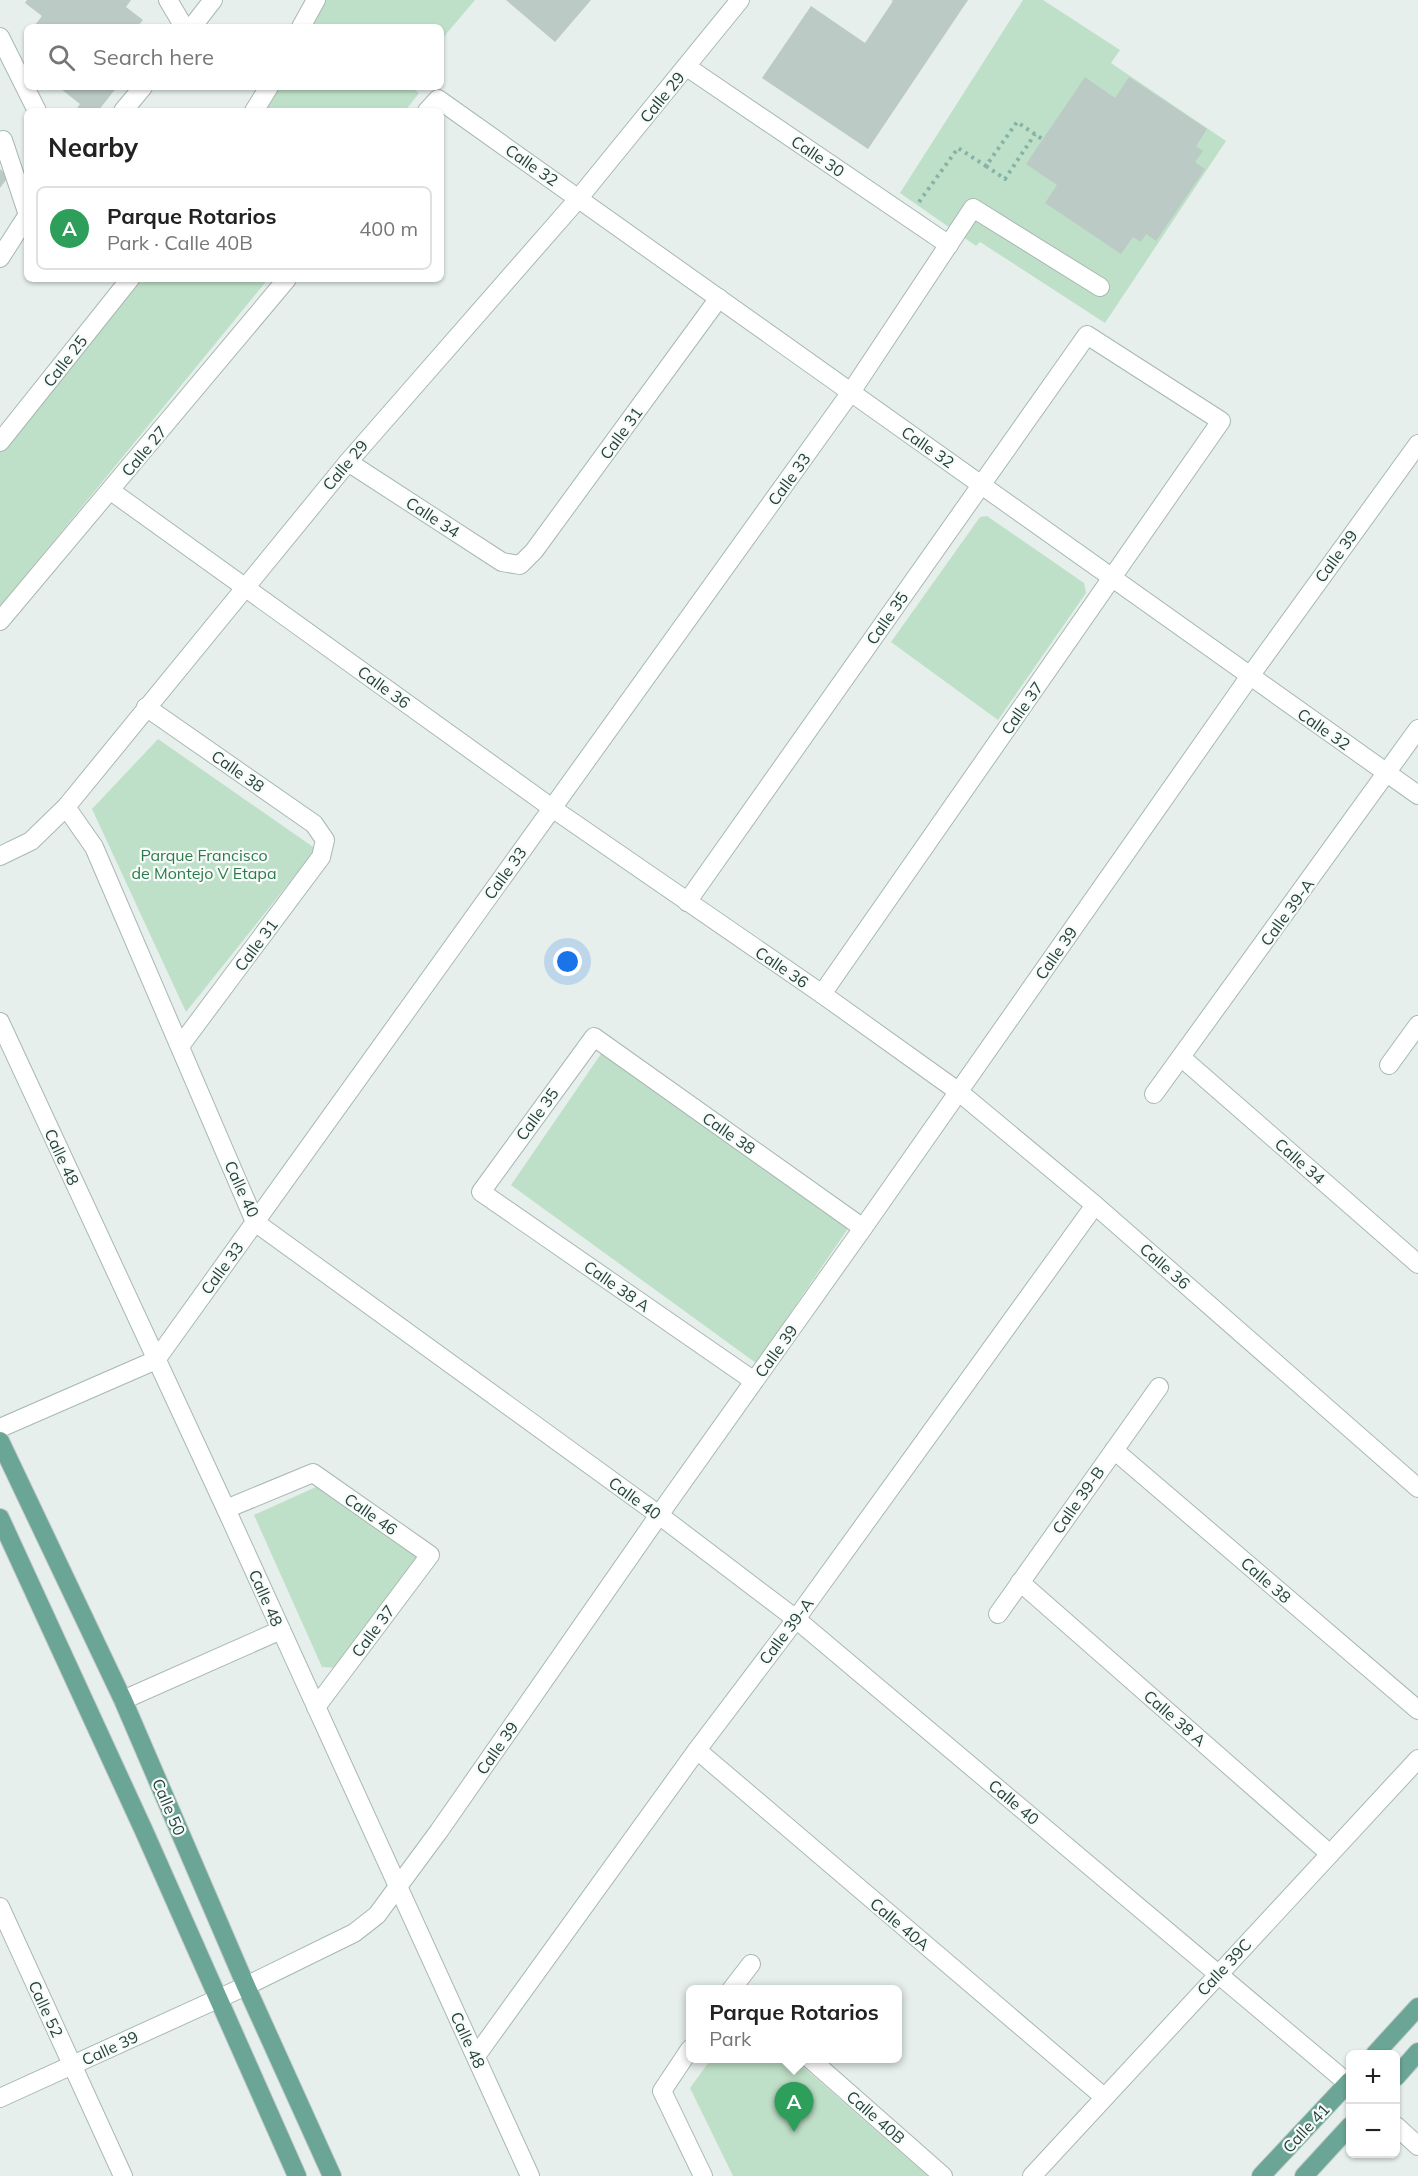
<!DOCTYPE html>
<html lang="en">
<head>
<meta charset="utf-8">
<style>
  :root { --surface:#fff; --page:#f2f2f2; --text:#222; --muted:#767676; --line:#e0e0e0; --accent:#0f766e }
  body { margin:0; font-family:Mulish,sans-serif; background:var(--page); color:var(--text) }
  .controls { position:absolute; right:18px; bottom:18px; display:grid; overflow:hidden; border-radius:9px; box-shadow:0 2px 4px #0004 }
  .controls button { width:54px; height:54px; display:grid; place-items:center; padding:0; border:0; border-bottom:2px solid var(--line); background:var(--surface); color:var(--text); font:30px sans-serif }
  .you { position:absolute; left:568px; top:962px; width:21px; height:21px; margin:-15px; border:4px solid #fff; border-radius:50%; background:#1a73e8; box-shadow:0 0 0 9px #1a73e833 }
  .badge { display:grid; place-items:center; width:39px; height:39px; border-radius:50%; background:var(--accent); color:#fff; font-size:20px; font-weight:700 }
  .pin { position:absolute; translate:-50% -50px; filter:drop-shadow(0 2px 3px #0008) }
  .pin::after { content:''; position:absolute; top:32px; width:21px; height:18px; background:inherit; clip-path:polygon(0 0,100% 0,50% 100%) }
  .popup { position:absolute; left:686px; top:1985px; width:216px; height:78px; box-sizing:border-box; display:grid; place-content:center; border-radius:9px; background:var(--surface); filter:drop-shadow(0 2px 4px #0005); font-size:20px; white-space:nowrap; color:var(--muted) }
  .popup b { font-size:22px; color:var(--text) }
  .popup::after { content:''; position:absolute; left:50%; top:100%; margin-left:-12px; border:12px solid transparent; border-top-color:var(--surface) }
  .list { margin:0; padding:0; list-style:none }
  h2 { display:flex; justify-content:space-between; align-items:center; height:78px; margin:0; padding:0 24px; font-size:26px }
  h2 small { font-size:20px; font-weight:400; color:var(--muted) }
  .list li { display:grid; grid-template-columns:39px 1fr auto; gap:18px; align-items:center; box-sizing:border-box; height:84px; margin:0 12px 12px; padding:0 12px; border:2px solid var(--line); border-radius:9px }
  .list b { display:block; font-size:22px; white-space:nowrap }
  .list p { margin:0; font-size:20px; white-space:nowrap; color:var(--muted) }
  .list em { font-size:20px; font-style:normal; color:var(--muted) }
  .icon { flex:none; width:33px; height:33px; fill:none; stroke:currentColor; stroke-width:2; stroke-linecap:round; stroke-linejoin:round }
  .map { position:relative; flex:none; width:1418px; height:2176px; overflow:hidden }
  .search { position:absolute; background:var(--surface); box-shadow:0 2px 4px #0004; left:24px; top:24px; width:420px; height:66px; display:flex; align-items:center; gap:15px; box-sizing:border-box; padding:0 21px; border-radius:9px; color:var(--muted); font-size:22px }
  .panel { position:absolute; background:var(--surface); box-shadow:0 2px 4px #0004; left:24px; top:108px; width:420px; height:174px; border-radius:9px }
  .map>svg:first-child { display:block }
  .green { fill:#bfe0c8 }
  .building { fill:#bbcac4 }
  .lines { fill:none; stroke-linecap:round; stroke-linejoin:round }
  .minor-casing { stroke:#a8b8b2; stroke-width:20 }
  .major-casing { stroke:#c2cac8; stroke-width:20 }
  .path { stroke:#86b3a5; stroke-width:4; stroke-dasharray:3 4.5; stroke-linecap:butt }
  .minor { stroke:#fff; stroke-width:18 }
  .major { stroke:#6aa596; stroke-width:18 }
  .labels { text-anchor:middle; stroke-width:4.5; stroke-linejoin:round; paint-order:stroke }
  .street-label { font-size:16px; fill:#24423a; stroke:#f7fbf9 }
  .park-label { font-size:16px; fill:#2d7a4b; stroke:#f7fbf9 }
</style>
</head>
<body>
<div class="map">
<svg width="1418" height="2176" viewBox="0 0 1418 2176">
  <rect width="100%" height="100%" fill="#e6efeb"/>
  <g class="green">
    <polygon points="320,0 475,0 441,40 441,27 305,27"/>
    <polygon points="1023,0 1043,0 1120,50 1111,63 1226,141 1105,323 980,242 976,246 900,193"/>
    <polygon points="270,87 411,87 419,93 405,111 257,111"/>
    <polygon points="136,279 268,279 0,607 0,449"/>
    <polygon points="987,516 1084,583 1086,593 998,720 891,642 980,517"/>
    <polygon points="158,739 316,849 186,1012 92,809"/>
    <polygon points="603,1051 849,1227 756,1363 511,1185"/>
    <polygon points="316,1487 418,1558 338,1668 322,1667 254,1515"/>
    <polygon points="711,2059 794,2059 928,2176 733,2176 690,2088"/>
  </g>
  <g class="building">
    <polygon points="27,0 131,0 126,7 143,20 137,27 37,27 35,25 42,16 25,3"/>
    <polygon points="506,0 591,0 555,42"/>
    <polygon points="891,0 968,0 868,149 762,78 811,6 865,43 893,1"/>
    <polygon points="1085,77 1115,98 1129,77 1207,129 1196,146 1203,151 1195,162 1205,169 1156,241 1146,234 1141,242 1133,237 1121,254 1045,203 1057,185 1026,164"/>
    <polygon points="63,87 117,87 98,111 75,111 80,104 61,89"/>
    <polygon points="0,169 9,176 0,188"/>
  </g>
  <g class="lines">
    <defs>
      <g id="minor">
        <polyline points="168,0 184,27"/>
        <polyline points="192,27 213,0"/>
        <polyline points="301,27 316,0"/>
        <polyline points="0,37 37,111"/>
        <polyline points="687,67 949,245"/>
        <polyline points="123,111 143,87"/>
        <polyline points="254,111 269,87"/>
        <polyline points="427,111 438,99 1418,795"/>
        <polyline points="3,140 27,212"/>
        <polyline points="0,258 27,216"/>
        <polyline points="0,442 130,279"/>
        <polyline points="348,462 502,562 520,565 534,551 719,298"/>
        <polyline points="111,491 552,808 822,994 959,1092 1095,1205 1418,1488"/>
        <polyline points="0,621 287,279"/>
        <polyline points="146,707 314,824 325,840 321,857 180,1046"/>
        <polyline points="66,807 94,847 255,1222 659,1515 796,1619 1350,2085"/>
        <polyline points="0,856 31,841 66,807 348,462 578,199 740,0"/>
        <polyline points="687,902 1087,335 1221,421 822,994"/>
        <polyline points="0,1022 226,1509 530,2176"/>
        <polyline points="1182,1058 1418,1264"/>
        <polyline points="1389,1065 1418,1025"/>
        <polyline points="1154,1094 1418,729"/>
        <polyline points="754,1381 481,1192 594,1037 863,1228"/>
        <polyline points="0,1428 156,1360 851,392 973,208 1100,287"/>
        <polyline points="1114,1450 1418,1710"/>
        <polyline points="226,1509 313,1473 430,1555 316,1707"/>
        <polyline points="1020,1582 1330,1854"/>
        <polyline points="998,1614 1159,1387"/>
        <polyline points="123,1700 281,1630"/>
        <polyline points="697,1750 1104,2097"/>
        <polyline points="0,1907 123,2176"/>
        <polyline points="731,1990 751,1964"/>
        <polyline points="690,2049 662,2091 703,2176"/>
        <polyline points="476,2056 697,1750 796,1619 1095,1205"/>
        <polyline points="809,2058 943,2176"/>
        <polyline points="0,2098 246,1986 354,1933 377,1915 439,1831 659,1515 863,1228 1250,676 1418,444"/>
        <polyline points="1396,2126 1418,2146"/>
        <polyline points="1032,2176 1418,1759"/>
      </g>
      <g id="major">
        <polyline points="0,1441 123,1700 246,1986 332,2176"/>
        <polyline points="0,1518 144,1831 297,2176"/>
        <polyline points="1375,2054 1418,2007"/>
        <polyline points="1396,2077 1418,2052"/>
        <polyline points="1261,2176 1350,2081"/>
        <polyline points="1304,2176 1350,2126"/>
      </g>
    </defs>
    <use href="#minor" class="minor-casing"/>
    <use href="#major" class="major-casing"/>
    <g class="path">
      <polyline points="986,166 1005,179 1035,134"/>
      <polyline points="919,202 958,148 986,166 1017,122 1042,139"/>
    </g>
    <use href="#minor" class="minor"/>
    <use href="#major" class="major"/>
  </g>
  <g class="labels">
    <g class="street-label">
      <text transform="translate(662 97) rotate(-51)" y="6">Calle 29</text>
      <text transform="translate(818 156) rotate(34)" y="6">Calle 30</text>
      <text transform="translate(532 165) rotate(35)" y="6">Calle 32</text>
      <text transform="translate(65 361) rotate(-52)" y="6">Calle 25</text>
      <text transform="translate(621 433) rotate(-54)" y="6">Calle 31</text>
      <text transform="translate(928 447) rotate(35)" y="6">Calle 32</text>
      <text transform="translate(144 451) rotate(-50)" y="6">Calle 27</text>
      <text transform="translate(345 465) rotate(-50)" y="6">Calle 29</text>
      <text transform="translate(789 479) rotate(-54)" y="6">Calle 33</text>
      <text transform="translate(433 517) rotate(33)" y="6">Calle 34</text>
      <text transform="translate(1336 556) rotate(-54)" y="6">Calle 39</text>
      <text transform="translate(887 618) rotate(-55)" y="6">Calle 35</text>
      <text transform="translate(384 687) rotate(36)" y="6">Calle 36</text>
      <text transform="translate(1022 708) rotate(-55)" y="6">Calle 37</text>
      <text transform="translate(1324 729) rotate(35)" y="6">Calle 32</text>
      <text transform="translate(238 771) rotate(35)" y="6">Calle 38</text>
      <text transform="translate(505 873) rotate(-54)" y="6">Calle 33</text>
      <text transform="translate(1287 912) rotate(-54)" y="6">Calle 39-A</text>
      <text transform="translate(256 945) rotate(-53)" y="6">Calle 31</text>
      <text transform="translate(1056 953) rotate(-55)" y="6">Calle 39</text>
      <text transform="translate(782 967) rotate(34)" y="6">Calle 36</text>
      <text transform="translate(537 1114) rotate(-54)" y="6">Calle 35</text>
      <text transform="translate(729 1133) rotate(35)" y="6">Calle 38</text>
      <text transform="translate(62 1157) rotate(65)" y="6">Calle 48</text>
      <text transform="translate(1300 1161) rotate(41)" y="6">Calle 34</text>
      <text transform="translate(242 1189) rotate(65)" y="6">Calle 40</text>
      <text transform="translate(1165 1266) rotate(41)" y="6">Calle 36</text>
      <text transform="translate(222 1268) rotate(-54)" y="6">Calle 33</text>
      <text transform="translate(617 1286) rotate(35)" y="6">Calle 38 A</text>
      <text transform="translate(776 1351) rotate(-54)" y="6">Calle 39</text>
      <text transform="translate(635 1498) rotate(36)" y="6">Calle 40</text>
      <text transform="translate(1078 1500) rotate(-55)" y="6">Calle 39-B</text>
      <text transform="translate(371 1514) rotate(35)" y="6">Calle 46</text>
      <text transform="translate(1266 1580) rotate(41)" y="6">Calle 38</text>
      <text transform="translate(266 1598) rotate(66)" y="6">Calle 48</text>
      <text transform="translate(373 1631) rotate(-53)" y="6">Calle 37</text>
      <text transform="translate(786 1631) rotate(-53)" y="6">Calle 39-A</text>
      <text transform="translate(1175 1718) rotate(41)" y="6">Calle 38 A</text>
      <text transform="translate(497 1748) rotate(-55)" y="6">Calle 39</text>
      <text transform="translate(1014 1802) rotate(40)" y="6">Calle 40</text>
      <text transform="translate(169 1807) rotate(67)" y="6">Calle 50</text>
      <text transform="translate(900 1924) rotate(40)" y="6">Calle 40A</text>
      <text transform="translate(1224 1967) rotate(-47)" y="6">Calle 39C</text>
      <text transform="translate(46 2009) rotate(65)" y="6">Calle 52</text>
      <text transform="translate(468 2040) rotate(65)" y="6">Calle 48</text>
      <text transform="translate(110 2048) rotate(-25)" y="6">Calle 39</text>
      <text transform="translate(876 2117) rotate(41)" y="6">Calle 40B</text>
      <text transform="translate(1306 2128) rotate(-47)" y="6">Calle 41</text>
    </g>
    <g class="park-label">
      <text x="204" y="861">Parque Francisco<tspan x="204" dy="18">de Montejo V Etapa</tspan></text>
    </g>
  </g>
</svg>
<div class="controls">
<button>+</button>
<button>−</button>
</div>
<div class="you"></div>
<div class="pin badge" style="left:794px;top:2132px;background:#2e9e5b">A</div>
<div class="popup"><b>Parque Rotarios</b>Park</div>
<div class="search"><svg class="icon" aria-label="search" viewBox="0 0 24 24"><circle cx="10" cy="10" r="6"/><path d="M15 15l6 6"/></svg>Search here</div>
<section class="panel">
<h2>Nearby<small></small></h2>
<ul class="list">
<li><span class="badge" style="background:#2e9e5b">A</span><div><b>Parque Rotarios</b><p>Park · Calle 40B</p></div><em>400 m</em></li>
</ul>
</section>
</div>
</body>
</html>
